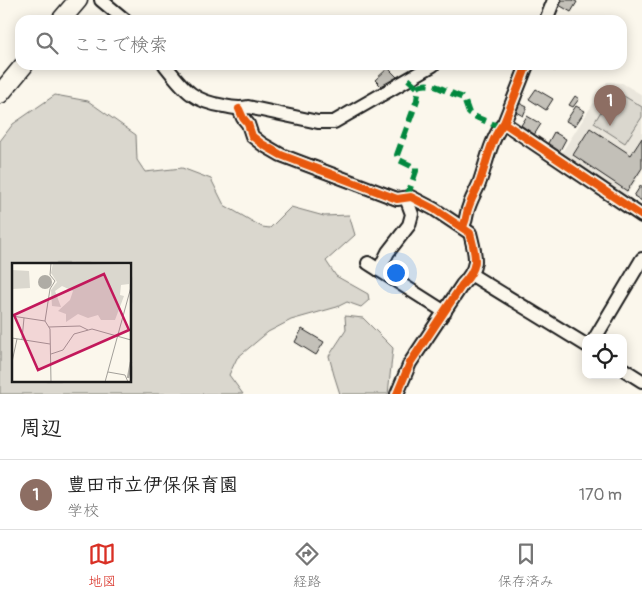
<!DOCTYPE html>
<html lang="ja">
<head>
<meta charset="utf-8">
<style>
  :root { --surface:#fff; --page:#f2f2f2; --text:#222; --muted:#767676; --line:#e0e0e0; --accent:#d93025 }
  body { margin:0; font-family:Pangolin,"Klee One",sans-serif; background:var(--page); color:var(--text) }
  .controls { position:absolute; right:15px; bottom:15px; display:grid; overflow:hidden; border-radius:10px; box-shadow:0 2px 12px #0003 }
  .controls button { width:45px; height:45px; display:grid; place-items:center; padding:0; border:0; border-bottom:1px solid var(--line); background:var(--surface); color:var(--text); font:25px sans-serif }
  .you { position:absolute; left:395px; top:272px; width:18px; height:18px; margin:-12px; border:4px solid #fff; border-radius:50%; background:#1a73e8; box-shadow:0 0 0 8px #1a73e833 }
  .badge { display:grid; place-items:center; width:32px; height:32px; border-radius:50%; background:var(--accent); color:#fff; font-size:16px; font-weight:700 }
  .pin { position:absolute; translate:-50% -41px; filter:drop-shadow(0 1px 2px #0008) }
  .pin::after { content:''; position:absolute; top:26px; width:18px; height:15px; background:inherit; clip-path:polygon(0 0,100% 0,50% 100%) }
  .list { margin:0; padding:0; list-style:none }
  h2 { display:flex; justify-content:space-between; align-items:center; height:65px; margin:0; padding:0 20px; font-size:21px }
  h2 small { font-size:16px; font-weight:400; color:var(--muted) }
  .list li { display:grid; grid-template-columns:32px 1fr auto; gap:15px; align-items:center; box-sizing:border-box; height:70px; padding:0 20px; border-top:1px solid var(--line) }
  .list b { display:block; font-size:19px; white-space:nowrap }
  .list p { margin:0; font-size:16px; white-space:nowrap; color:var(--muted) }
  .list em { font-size:16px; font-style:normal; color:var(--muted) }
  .icon { flex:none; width:28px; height:28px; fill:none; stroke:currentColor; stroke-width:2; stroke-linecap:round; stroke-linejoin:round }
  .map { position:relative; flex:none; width:642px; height:394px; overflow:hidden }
  .search { position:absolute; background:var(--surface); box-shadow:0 2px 12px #0003; left:15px; right:15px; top:15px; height:55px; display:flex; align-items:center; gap:12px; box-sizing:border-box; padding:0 18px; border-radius:15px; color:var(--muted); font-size:19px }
  .sheet { height:135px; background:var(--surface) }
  nav { display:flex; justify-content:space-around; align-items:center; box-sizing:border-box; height:70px; border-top:1px solid var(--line); background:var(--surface); font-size:14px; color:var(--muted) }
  nav a { display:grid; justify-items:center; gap:2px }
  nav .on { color:var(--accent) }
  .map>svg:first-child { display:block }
  .built { fill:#eae6dc }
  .green { fill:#dad7ce; stroke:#7b7a75; fill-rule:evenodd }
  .building { fill:#c3c0b8; stroke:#1c1c1c }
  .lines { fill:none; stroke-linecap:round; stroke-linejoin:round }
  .street-casing { stroke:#1c1c1c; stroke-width:16 }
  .secondary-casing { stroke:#1c1c1c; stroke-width:21 }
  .street { stroke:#fbf7ec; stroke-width:12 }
  .secondary { stroke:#fbf7ec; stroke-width:18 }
  .quiet { stroke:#00873e; stroke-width:6; stroke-dasharray:12 6; stroke-linecap:butt }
  .cycleway-casing { stroke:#fbf7ec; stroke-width:11 }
  .cycleway { stroke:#e8590c; stroke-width:8 }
  .inset-river { fill:none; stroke:#afaca5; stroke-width:2.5 }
  .inset-road { fill:none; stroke:#a29f99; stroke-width:1 }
  .view { fill:#c2185b; fill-opacity:0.15; stroke:#c2185b; stroke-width:2.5 }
  .inset-edge { fill:none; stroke:#1c1c1c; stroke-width:2.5 }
</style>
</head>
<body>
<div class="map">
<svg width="642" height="394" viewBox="0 0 642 394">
  <rect width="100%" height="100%" fill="#fbf7ec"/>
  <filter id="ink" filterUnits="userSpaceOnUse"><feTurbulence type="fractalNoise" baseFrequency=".02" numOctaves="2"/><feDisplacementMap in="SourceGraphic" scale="10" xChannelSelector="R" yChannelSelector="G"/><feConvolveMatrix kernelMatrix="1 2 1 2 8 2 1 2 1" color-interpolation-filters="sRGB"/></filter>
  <g filter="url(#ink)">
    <polygon class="built" points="607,82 622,83 642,95 642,171 624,199 559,157"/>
    <g class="green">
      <polygon points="612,93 619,93 642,107 642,117 625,143 594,123"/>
      <path d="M 55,95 L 88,101 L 136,135 L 137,160 L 145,172 L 182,168 L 211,179 L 224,205 L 262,227 L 270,228 L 291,207 L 324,216 L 349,215 L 355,235 L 326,261 L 336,276 L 368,294 L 369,300 L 361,307 L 347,302 L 337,307 L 291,320 L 268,332 L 237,358 L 229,375 L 243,394 L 0,394 L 0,141 L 13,124 ZM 14,264 L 130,264 L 130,380 L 14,380 Z"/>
      <polygon points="345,316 363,318 393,348 388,394 340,394 334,375 329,356 346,330"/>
    </g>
    <g class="building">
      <polygon points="562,0 573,0 577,2 571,12 559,5"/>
      <polygon points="545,65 558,65 555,71"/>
      <polygon points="388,68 397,77 384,89 375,80"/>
      <polygon points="536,89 553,99 546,110 529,99"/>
      <polygon points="575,96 579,99 573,107 569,105"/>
      <polygon points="519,103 527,107 523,116 514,111"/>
      <polygon points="576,106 585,111 575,126 566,121"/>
      <polygon points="527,116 541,124 534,135 520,127"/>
      <polygon points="590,128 631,155 642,138 642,168 627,191 573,155"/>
      <polygon points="554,132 566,139 559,152 547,145"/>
      <polygon points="641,185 642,186 642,201 634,196"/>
      <polygon points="302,329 324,342 316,355 295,342"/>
    </g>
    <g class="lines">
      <defs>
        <g id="street">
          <polyline points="101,0 125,20"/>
          <polyline points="546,20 554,0"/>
          <path d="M 165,65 C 184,89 192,101 224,106 C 233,108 239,109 248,107 L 318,122 L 334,122 L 433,65"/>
          <path d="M 239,109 L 243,118 L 248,124 L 252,136 L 262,144 L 281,155 L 397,199 L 411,197 L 434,209 L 470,233 C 476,257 480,266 462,285 L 410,363 L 397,394"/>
          <polyline points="504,123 642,216"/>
          <path d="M 463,227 C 466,220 466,220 467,213 C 469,203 475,193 479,184 C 486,165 491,137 504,123 L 527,65"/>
          <polyline points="368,263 445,312"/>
          <polyline points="379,270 388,252 409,225 412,214 406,198"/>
          <polyline points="472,275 586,345"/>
          <polyline points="595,338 642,259"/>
          <polyline points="623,369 642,381"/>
        </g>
        <g id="secondary">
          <polyline points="61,20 78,0"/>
          <polyline points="0,94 24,65"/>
        </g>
      </defs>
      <use href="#street" class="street-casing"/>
      <use href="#secondary" class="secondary-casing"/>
      <use href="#street" class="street"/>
      <use href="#secondary" class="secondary"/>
      <g class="quiet">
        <path d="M 417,87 C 431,79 447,93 461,97 L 464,99 L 469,113 L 478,118 L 500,127"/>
        <polyline points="407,197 416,171 416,168 399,160 397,155 417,100 418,93 417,87 408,79"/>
      </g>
      <defs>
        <g id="cycleway">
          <path d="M 239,109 L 243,118 L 248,124 L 252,136 L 262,144 L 281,155 L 397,199 L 411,197 L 434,209 L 470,233 C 476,257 480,266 462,285 L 410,363 L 397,394"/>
          <polyline points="504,123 642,216"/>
          <path d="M 463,227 C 466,220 466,220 467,213 C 469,203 475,193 479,184 C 486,165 491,137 504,123 L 527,65"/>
        </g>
      </defs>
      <use href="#cycleway" class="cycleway-casing"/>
      <use href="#cycleway" class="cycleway"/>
    </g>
  </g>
  <g transform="translate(12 263)">
    <rect width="119" height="119" fill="#fbf7ec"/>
    <path d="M 41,0 L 117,2 L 117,21 L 109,22 L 108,32 L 112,33 L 103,57 L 89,57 L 86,52 L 76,55 L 66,51 L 54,59 L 54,51 L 46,48 L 58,37 L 61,28 L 50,23 L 43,28 L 49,44 L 40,43 L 39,27 L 45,19 L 39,10 ZM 0,7 L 17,8 L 18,25 L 0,26 Z" fill="#dad7ce"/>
    <path d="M26 19a7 7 0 1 1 14 0a7 7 0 1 1-14 0Z" fill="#afaca5"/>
    <path class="inset-river" d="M 116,115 L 119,99"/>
    <path class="inset-road" d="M 39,0 L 38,12 L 43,18 L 38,26 L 33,58 L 38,66 L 39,119M 0,53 L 33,58M 37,64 L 68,63 L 76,67M 0,75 L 38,81M 10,76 L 12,55M 39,91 L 51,87 L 62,71 L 80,66 L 119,77M 0,99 L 5,76M 96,109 L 113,112 L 116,119M 93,119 L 119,24"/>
    <path class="view" d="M 92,11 L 117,67 L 26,107 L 2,52 Z"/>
    <rect width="119" height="119" class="inset-edge"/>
  </g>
</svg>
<div class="controls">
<button><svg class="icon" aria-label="locate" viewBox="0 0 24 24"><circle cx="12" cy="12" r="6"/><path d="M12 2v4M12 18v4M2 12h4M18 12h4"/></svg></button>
</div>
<div class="you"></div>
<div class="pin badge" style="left:610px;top:126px;background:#8d6e63">1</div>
<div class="search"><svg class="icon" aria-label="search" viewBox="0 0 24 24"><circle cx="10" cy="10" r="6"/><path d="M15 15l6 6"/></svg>ここで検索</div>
</div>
<section class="sheet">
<h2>周辺<small></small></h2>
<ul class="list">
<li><span class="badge" style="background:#8d6e63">1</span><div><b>豊田市立伊保保育園</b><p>学校</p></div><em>170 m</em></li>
</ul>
</section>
<nav>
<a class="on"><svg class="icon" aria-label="map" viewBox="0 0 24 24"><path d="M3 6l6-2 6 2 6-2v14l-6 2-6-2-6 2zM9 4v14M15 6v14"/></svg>地図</a>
<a><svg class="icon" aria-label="directions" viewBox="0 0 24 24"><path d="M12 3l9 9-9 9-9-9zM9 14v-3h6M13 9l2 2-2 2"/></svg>経路</a>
<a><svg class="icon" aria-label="saved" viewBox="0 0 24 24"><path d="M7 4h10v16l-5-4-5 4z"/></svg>保存済み</a>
</nav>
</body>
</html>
